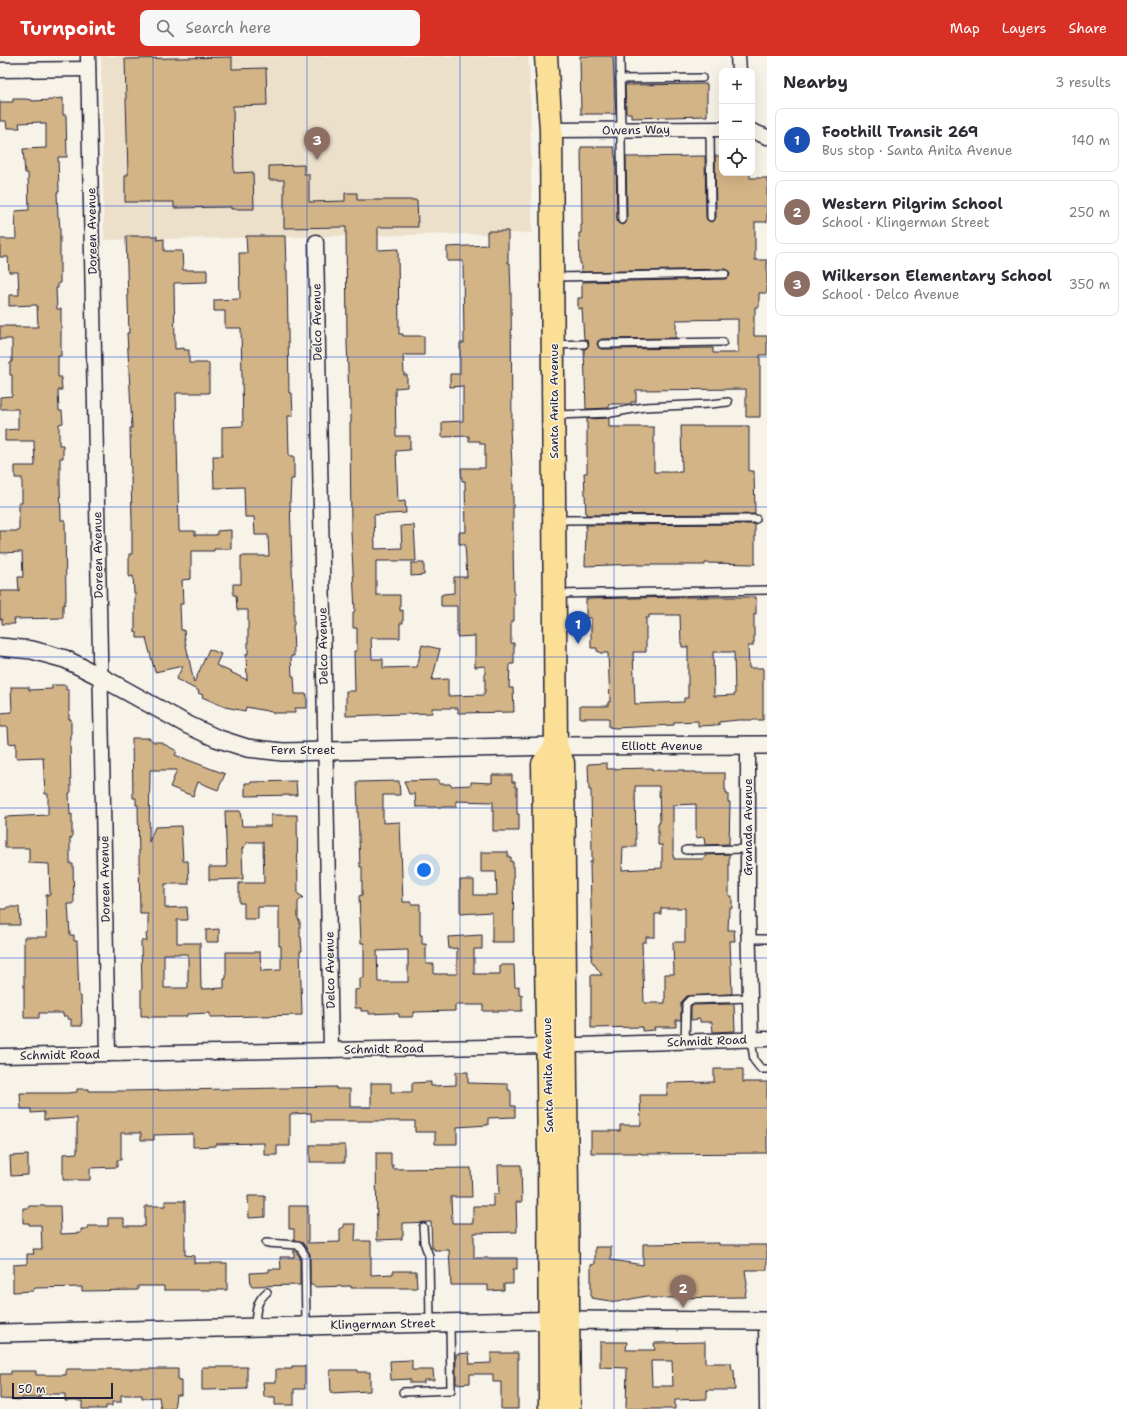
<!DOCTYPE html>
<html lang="en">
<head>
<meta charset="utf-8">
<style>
  :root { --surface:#fff; --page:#f7f7f7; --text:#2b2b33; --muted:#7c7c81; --line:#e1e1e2; --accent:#d93025 }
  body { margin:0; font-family:"Shantell Sans",sans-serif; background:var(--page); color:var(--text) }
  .controls { position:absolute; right:12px; top:12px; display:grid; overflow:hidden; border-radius:8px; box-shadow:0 4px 16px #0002 }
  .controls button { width:36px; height:36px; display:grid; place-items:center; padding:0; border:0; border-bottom:1px solid var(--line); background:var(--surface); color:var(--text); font:20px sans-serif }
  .scale { position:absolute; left:12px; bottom:10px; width:101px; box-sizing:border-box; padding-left:4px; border:2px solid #22223b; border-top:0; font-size:11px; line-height:14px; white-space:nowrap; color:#22223b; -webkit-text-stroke:3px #f7f3e8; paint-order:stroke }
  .you { position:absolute; left:424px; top:814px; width:14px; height:14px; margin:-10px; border:3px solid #fff; border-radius:50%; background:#1a73e8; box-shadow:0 0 0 6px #1a73e833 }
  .badge { display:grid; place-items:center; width:26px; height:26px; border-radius:50%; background:var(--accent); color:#fff; font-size:13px; font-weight:700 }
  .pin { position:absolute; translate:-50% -33px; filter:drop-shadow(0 1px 2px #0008) }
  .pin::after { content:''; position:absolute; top:21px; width:14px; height:12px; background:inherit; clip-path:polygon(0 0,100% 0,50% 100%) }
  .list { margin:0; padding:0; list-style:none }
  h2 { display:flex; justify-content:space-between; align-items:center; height:52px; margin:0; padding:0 16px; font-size:17px }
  h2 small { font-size:13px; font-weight:400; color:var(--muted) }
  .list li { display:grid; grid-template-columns:26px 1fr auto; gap:12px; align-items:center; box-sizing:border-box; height:64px; margin:0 8px 8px; padding:0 8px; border:1px solid var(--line); border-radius:8px }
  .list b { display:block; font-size:15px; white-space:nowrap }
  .list p { margin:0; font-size:13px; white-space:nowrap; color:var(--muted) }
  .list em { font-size:13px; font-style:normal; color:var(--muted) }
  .icon { flex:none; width:22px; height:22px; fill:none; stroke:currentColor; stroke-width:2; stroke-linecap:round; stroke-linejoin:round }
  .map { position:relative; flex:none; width:767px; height:1353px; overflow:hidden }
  header { display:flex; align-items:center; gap:24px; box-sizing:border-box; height:56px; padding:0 20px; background:var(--accent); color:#fff }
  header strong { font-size:19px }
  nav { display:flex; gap:22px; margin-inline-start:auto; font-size:14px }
  .search { width:280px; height:36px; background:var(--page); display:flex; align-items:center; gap:10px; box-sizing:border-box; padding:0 14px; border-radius:8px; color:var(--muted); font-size:15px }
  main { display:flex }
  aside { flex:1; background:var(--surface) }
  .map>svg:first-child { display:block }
  .built { fill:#ece0cb }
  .building { fill:#d3b487; stroke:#22223b; fill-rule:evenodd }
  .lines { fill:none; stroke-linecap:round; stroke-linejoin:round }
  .service-casing { stroke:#22223b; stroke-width:10 }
  .minor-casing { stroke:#22223b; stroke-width:17 }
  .tertiary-casing { stroke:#22223b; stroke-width:20 }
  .primary-casing { stroke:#22223b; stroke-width:25 }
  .service { stroke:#f7f3e8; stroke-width:7 }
  .minor { stroke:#f7f3e8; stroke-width:14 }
  .tertiary { stroke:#f7f3e8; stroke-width:17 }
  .primary { stroke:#fbdf96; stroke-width:22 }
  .grid { fill:none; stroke:#1d4ed8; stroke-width:1; stroke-opacity:0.55 }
  .labels { text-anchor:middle; stroke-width:3; stroke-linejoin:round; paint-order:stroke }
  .street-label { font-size:12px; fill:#22223b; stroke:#f7f3e8 }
</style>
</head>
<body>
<header>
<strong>Turnpoint</strong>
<div class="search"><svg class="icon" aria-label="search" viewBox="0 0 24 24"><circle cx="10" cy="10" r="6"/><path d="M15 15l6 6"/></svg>Search here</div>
<nav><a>Map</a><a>Layers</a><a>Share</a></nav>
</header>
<main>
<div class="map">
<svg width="767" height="1353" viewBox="0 0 767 1353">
  <rect width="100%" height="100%" fill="#f7f3e8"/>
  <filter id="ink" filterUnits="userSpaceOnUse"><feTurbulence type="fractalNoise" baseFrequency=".025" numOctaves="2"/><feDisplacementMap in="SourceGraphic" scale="8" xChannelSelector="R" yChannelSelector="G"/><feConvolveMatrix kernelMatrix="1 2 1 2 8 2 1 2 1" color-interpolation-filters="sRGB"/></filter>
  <g filter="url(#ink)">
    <polygon class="built" points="101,0 528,0 530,31 532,177 104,184"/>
    <g class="building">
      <polygon points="580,0 613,0 616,58 581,58"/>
      <polygon points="232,1 232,13 266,12 267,49 233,50 234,117 253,116 254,153 231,153 231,151 174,152 174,146 125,146 125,119 128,119 125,3"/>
      <polygon points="707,28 707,60 631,62 631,57 626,57 625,29"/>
      <polygon points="63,42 63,59 66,59 67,101 58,101 59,136 57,136 58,161 59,161 60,173 60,228 58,227 58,232 56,232 57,253 61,253 61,300 58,300 58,321 61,321 62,334 58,334 59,355 62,355 63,367 59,368 59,389 63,389 63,402 60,402 60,427 61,464 65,464 66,545 65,545 65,548 63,549 63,562 14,563 15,568 2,568 2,563 0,563 0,535 19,535 18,521 23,521 22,496 0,497 0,475 19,475 19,447 22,447 22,422 15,422 15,410 35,410 34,385 5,385 5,374 18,373 18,353 0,353 0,341 12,340 12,319 10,319 10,307 12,306 12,283 0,283 0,270 15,270 15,271 38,271 37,249 9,250 9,239 19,239 18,216 9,216 8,201 0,201 0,183 16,183 15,155 29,154 28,117 25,117 23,93 46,92 46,68 41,68 41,66 19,67 20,72 7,72 6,65 0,65 0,46 13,46 13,43 26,43 32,44 32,45 53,44 53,43"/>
      <path d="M 581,91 L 614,91 L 615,101 L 616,101 L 617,164 L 618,167 L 622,169 L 625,168 L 627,164 L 626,101 L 705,100 L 706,161 L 707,164 L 711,166 L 714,165 L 716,161 L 715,100 L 722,100 L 722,117 L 750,117 L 750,122 L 767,122 L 767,166 L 755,166 L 755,204 L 767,204 L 767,237 L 759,237 L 759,251 L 755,251 L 755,259 L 754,259 L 754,280 L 767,280 L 767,299 L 760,299 L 760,361 L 746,361 L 746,333 L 636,334 L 636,346 L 631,346 L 631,348 L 609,348 L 609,352 L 586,353 L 584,293 L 587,292 L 589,288 L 588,285 L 584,283 L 582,252 L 578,253 L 578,242 L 582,242 L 582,226 L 725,223 L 729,221 L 730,218 L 728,214 L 725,213 L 581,216 L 581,207 L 580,207 L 579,177 L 581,177 L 581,169 L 582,169 ZM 738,263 L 738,297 L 713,297 L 713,292 L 602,293 L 599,292 L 597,288 L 598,285 L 602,283 L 676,282 L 676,264 Z"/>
      <polygon points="304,109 304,118 309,118 309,146 345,145 345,137 357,137 357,144 417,144 418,171 378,171 378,194 398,193 399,278 403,278 403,280 424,280 424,299 403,299 404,319 407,319 407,331 395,332 396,380 410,380 410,394 396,395 398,446 405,445 406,457 374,459 375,493 402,492 401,470 414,469 416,505 376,505 376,539 400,539 400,555 403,554 403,567 400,567 400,582 371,582 372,603 383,603 383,612 417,611 422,589 440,593 432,624 448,623 448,640 484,639 484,636 485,636 485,610 475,611 475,580 457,581 457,550 441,550 441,539 443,539 443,538 454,537 454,521 467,521 465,488 459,488 459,476 466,476 465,425 462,425 461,412 485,412 485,388 480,388 480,385 469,385 469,380 442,381 442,366 463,365 463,330 450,331 450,318 460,318 460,287 464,287 463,205 447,205 447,191 487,189 487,175 508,175 508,207 510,207 511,238 512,373 510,373 513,426 513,490 514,537 514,565 511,565 511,587 514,587 514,608 510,608 509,632 513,632 514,656 458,657 458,652 432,652 432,657 346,660 346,635 355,635 354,595 357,595 357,572 353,572 353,558 354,555 355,555 351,475 350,367 351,367 351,344 349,344 347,286 346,171 284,172 284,124 269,124 269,110"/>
      <polygon points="126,180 157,180 157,184 164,183 164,195 182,195 183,214 207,214 207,226 174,227 175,293 184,292 184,294 189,294 189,307 209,307 209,337 176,337 179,475 195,475 195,479 217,479 217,475 231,474 231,493 214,493 214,495 191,495 191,523 182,524 183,548 180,548 181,574 184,574 185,584 194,627 209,593 221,598 216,609 247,624 246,598 248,598 248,554 237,554 236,539 233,539 233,528 241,528 241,500 269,500 268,479 255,479 254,461 245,461 244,431 214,432 213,400 222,400 222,371 243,370 241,272 225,272 225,255 214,255 214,244 240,243 239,197 247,197 246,180 285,180 286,211 286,214 287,214 289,337 292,337 293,360 288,360 289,400 294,400 294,423 291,423 290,445 293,542 294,542 294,569 293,569 294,600 291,600 292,620 294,620 295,638 307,638 307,652 295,652 295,657 272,657 272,656 246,651 245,655 225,651 202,641 203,639 198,637 199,635 176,623 183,610 155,616 146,582 137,582 137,576 135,576 135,537 134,537 133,520 129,521 129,498 132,498 132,466 130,372 132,372 127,277 129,277"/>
      <polygon points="609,362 609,371 654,371 654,416 682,416 681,370 749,370 749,415 754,415 755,458 586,459 584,417 587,417 587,363"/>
      <polygon points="755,468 755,508 705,507 705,509 637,509 637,508 585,510 586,469"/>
      <polygon points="411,507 424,507 424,519 411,520"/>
      <path d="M 680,541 L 756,541 L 756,558 L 754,558 L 754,587 L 753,587 L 753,590 L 748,590 L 749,612 L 763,612 L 763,664 L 738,664 L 719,666 L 719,669 L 698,670 L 698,665 L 674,666 L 674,669 L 615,672 L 609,671 L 609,662 L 580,662 L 580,650 L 608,650 L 608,646 L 610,646 L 608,597 L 600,597 L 600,596 L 597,595 L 597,592 L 591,592 L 591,562 L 586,562 L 586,543 ZM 649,559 L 680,559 L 681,588 L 682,588 L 682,591 L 688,591 L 688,642 L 684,642 L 684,646 L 635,648 L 633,596 L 646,596 L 646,562 L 649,562 ZM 713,596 L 734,596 L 735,639 L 714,640 Z"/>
      <polygon points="52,629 66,629 66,634 69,634 69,663 71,663 71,684 70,684 71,736 69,737 70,759 72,758 72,782 70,782 70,808 73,808 74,848 68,848 70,879 74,879 74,885 77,885 79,940 81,940 82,970 71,970 71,963 68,963 68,960 63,960 63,957 39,957 39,962 24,962 24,881 47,881 46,839 50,839 49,808 29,807 29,792 5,792 5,761 48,759 48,738 45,738 43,701 16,702 16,687 9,688 8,671 0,671 0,657 12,656 11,631 29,631 29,634 52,633"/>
      <path d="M 132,682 L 149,682 L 154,686 L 160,686 L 177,695 L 175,699 L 225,718 L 218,734 L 198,726 L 193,740 L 170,731 L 177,714 L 150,714 L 149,786 L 155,771 L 181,770 L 183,805 L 188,805 L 189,828 L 165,828 L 165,852 L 187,851 L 188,864 L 177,864 L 177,887 L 200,887 L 201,933 L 224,932 L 224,923 L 226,923 L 226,896 L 260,896 L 261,915 L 281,914 L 281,890 L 279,890 L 279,851 L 258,851 L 258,863 L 244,863 L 244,847 L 239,847 L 239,827 L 264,827 L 263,786 L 248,786 L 242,793 L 243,823 L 209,824 L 209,811 L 227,811 L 225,755 L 240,755 L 242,770 L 271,770 L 271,759 L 297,759 L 298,838 L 303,841 L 298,846 L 298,864 L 300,864 L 300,881 L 301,881 L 302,895 L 300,895 L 302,959 L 215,961 L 210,961 L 210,957 L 187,958 L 187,960 L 183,961 L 148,961 L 148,960 L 141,960 L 141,933 L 142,933 L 141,885 L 147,885 L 146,878 L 148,877 L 148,858 L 140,858 L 138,749 L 136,749 L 136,742 L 133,742 ZM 164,898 L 188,898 L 188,932 L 164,932 Z"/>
      <path d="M 607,707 L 607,713 L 652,712 L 652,714 L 684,714 L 684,716 L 696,716 L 696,717 L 725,717 L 725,734 L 726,734 L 726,738 L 728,738 L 728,746 L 730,746 L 729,788 L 705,789 L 704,781 L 696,782 L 696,748 L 673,749 L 673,801 L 674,801 L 674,803 L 703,803 L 705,802 L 705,799 L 729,798 L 729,840 L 732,840 L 732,852 L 729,852 L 728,874 L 734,874 L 735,885 L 730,885 L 732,938 L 687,940 L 681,947 L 681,964 L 676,964 L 676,971 L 654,971 L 655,974 L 642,975 L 642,971 L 591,972 L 591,919 L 602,919 L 591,904 L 592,897 L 590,806 L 592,806 L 592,799 L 591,734 L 589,734 L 588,708 ZM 635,730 L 659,730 L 660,767 L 658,767 L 658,789 L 662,789 L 662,812 L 622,814 L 623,791 L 636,791 ZM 661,852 L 685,852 L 685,886 L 673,886 L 674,918 L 665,918 L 665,947 L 644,947 L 642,886 L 646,886 L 646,881 L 655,881 L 655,858 L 661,858 Z"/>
      <polygon points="492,719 512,719 512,726 515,726 515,731 517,731 517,758 519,758 519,775 493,775 493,746 456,745 456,751 416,751 415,738 409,738 404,725 439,724 439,728 450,728 451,730 471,729 471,726 492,727"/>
      <polygon points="296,725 297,739 245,740 245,727 251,727 251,726"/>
      <path d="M 399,725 L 400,739 L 383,739 L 383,767 L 400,766 L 403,846 L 411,846 L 411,848 L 420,848 L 420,879 L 422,879 L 422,888 L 426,888 L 426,908 L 434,908 L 434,918 L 457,918 L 457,892 L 449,893 L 448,881 L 482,879 L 482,893 L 474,893 L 474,918 L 500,918 L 500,909 L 514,909 L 515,931 L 519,930 L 519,939 L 522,939 L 522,955 L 483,955 L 483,949 L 455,949 L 455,955 L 414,956 L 412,961 L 399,961 L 399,958 L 393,957 L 369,958 L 369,955 L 361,955 L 361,952 L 355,952 L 355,934 L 360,933 L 360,922 L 364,922 L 364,887 L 361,887 L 359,840 L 362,839 L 362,811 L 360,811 L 357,726 ZM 408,894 L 408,926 L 378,926 L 377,895 Z"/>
      <polygon points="481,796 508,796 508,801 511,801 511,806 513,806 514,886 492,886 492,856 460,858 460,824 474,824 474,839 497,839 496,816 481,816"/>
      <polygon points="7,851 19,851 20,869 0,869 0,853 7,853"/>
      <polygon points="219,873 219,886 206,886 206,874"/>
      <polygon points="734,948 735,975 713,976 712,966 700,966 700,963 691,964 691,950 692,949"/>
      <polygon points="714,1013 743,1013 743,1026 767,1026 767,1097 641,1098 641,1097 591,1097 591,1075 620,1075 620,1069 641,1069 640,1039 667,1039 667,1027 714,1026"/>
      <polygon points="456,1016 468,1016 468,1027 508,1028 508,1034 510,1034 511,1037 511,1050 515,1050 515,1061 488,1062 488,1069 457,1071 457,1088 435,1088 435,1076 415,1076 415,1065 311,1065 311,1057 290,1058 290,1090 277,1090 277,1099 264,1099 264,1087 216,1088 216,1090 193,1091 193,1078 154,1079 154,1084 141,1084 141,1077 121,1077 121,1104 117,1104 117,1111 90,1112 90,1124 63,1124 63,1098 77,1097 77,1062 44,1064 44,1056 31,1057 31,1053 21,1053 20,1037 67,1037 77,1036 77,1033 89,1033 89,1035 125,1035 336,1031 336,1033 350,1033 350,1051 371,1051 371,1027 391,1027 391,1036 412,1036 412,1027 431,1026 431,1030 456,1029"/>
      <rect x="310" y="1089" width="35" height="17"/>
      <polygon points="376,1097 391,1097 391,1109 393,1109 393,1113 471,1112 472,1141 451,1141 452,1167 473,1167 473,1150 493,1150 493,1138 499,1138 498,1109 521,1109 522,1146 516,1146 517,1176 474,1177 474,1202 517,1202 517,1213 513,1213 513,1228 504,1228 504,1234 488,1235 488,1229 451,1229 449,1194 434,1194 434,1192 432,1192 431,1166 403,1167 403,1179 402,1179 402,1183 377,1184"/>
      <polygon points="28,1099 28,1119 11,1120 10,1100"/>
      <polygon points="248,1140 265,1140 265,1161 249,1162"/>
      <polygon points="165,1145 185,1145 185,1199 194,1200 194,1207 227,1207 227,1234 164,1234 164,1230 138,1230 138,1234 82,1235 82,1231 35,1232 33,1235 13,1236 13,1209 27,1208 27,1198 34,1198 33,1193 42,1193 41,1169 29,1169 29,1167 23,1167 23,1152 29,1152 29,1150 60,1150 61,1178 81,1177 81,1173 88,1173 88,1170 108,1170 108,1162 124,1162 124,1170 145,1170 145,1150 165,1150"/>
      <polygon points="289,1150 308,1150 308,1187 340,1186 340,1173 344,1171 344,1168 356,1168 355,1185 371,1185 371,1219 393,1218 393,1215 416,1215 417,1232 351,1232 351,1230 314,1231 314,1229 310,1229 310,1198 302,1186 294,1184 294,1173 289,1173"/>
      <polygon points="719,1187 719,1189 767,1189 767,1214 745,1214 747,1228 745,1241 651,1242 646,1240 617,1246 591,1242 591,1209 595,1208 595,1191 611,1191 611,1204 643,1209 643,1188"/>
      <polygon points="294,1194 300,1201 300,1229 251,1230 250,1217 269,1216 269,1213 281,1213 280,1201 294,1201"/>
      <path d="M 600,1286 L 627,1286 L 626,1294 L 655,1294 L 654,1287 L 705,1286 L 705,1307 L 731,1307 L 732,1314 L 734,1314 L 735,1334 L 707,1334 L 707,1343 L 675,1344 L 675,1353 L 626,1353 L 627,1312 L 600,1311 ZM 651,1305 L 672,1305 L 673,1330 L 652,1330 Z"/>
      <polygon points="469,1297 470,1308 491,1307 491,1297 518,1297 518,1353 501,1353 501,1326 493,1326 493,1318 470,1318 470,1327 456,1328 456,1298"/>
      <polygon points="412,1304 412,1314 433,1314 434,1324 424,1324 424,1327 410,1327 410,1323 391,1324 390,1305"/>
      <polygon points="292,1310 305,1310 305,1333 294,1333 294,1349 275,1349 275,1341 264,1341 263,1326 276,1326 276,1313 292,1313"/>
      <polygon points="202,1311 247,1311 247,1333 202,1334"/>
      <polygon points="66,1313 178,1313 178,1325 181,1325 181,1339 176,1339 174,1353 161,1353 159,1341 142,1342 142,1339 121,1339 121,1346 112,1346 112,1350 106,1350 106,1353 82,1353 82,1345 65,1345 65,1338 40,1338 40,1342 22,1342 22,1344 0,1343 0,1318 11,1318 11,1315 36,1315 36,1319 66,1319"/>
      <polygon points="330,1314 358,1314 358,1316 370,1316 370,1335 331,1337"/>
    </g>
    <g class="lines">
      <defs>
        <g id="service">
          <polyline points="620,0 622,164"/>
          <polyline points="620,23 702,22"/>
          <polyline points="710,73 711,161"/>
          <polyline points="555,221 725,218"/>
          <polyline points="602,288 723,286"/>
          <polyline points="555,289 584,288"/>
          <polyline points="556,359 611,357 644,351 710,348 728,346"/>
          <polyline points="556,464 756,463"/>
          <polyline points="557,538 767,534"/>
          <polyline points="686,794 748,793"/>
          <polyline points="748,883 767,883"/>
          <polyline points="751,983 754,1004 761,1013 767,1013"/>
          <polyline points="685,986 686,948 690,944 750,942"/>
          <polyline points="423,1171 424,1186 429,1200 430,1267"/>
          <polyline points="266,1187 298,1189 305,1199 306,1270"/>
          <path d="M 255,1271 C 256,1257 255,1246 267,1236"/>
          <polyline points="403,1336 451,1334 450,1267"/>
        </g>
        <g id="minor">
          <polyline points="88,0 108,998"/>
          <polyline points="738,0 739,15"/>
          <polyline points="0,14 88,13"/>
          <polyline points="551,74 722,73"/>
          <polyline points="752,75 767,81"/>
          <polyline points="316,186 331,994"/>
          <polyline points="748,689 748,853"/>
          <polyline points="748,858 751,983"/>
          <polyline points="0,1000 547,990 767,983"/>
          <polyline points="766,1265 767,1353"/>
        </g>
        <g id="tertiary">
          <polyline points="0,591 32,594 65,603 101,621 188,669 216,682 247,692 283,696 556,690 767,689"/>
          <polyline points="0,1277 568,1264 767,1265"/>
        </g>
        <g id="primary">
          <polyline points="546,0 551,74 556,690 563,707 563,711 569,1353"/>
          <polyline points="550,1353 549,1096 543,708 556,690"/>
        </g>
      </defs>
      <use href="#service" class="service-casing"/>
      <use href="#minor" class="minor-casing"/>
      <use href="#tertiary" class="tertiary-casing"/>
      <use href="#primary" class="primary-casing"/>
      <use href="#service" class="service"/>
      <use href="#minor" class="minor"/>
      <use href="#tertiary" class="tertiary"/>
      <use href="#primary" class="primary"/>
    </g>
  </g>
  <path class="grid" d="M 153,0 L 153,1353M 307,0 L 307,1353M 460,0 L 460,1353M 614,0 L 614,1353M 0,150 L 767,150M 0,301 L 767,301M 0,451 L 767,451M 0,601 L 767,601M 0,752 L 767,752M 0,902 L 767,902M 0,1052 L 767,1052M 0,1203 L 767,1203"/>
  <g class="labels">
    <g class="street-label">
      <text transform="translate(636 74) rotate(-1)" y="4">Owens Way</text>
      <text transform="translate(92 175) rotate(-91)" y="4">Doreen Avenue</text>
      <text transform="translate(317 266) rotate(-91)" y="4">Delco Avenue</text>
      <text transform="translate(554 345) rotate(-90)" y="4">Santa Anita Avenue</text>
      <text transform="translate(98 499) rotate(-91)" y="4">Doreen Avenue</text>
      <text transform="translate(323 590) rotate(-91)" y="4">Delco Avenue</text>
      <text x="662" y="694">Elliott Avenue</text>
      <text x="303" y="698">Fern Street</text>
      <text transform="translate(748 771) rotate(-90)" y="4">Granada Avenue</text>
      <text transform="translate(105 823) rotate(-91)" y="4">Doreen Avenue</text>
      <text transform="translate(330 914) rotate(-91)" y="4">Delco Avenue</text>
      <text transform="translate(707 985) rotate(-2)" y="4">Schmidt Road</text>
      <text transform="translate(384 993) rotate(-1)" y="4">Schmidt Road</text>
      <text transform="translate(60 999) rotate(-1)" y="4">Schmidt Road</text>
      <text transform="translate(548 1019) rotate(-91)" y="4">Santa Anita Avenue</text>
      <text transform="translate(383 1268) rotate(-1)" y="4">Klingerman Street</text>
    </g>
  </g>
</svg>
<div class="controls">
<button>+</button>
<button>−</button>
<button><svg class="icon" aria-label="locate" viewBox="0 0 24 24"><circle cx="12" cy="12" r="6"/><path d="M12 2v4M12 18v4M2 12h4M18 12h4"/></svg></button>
</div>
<div class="scale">50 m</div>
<div class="you"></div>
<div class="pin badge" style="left:578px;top:588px;background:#1a4fb4">1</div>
<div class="pin badge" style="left:683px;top:1252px;background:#8d6e63">2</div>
<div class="pin badge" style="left:317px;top:104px;background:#8d6e63">3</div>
</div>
<aside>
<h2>Nearby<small>3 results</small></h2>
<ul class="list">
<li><span class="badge" style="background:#1a4fb4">1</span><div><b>Foothill Transit 269</b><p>Bus stop · Santa Anita Avenue</p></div><em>140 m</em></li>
<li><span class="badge" style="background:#8d6e63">2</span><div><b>Western Pilgrim School</b><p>School · Klingerman Street</p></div><em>250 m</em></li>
<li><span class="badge" style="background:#8d6e63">3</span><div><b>Wilkerson Elementary School</b><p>School · Delco Avenue</p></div><em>350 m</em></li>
</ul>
</aside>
</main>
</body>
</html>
